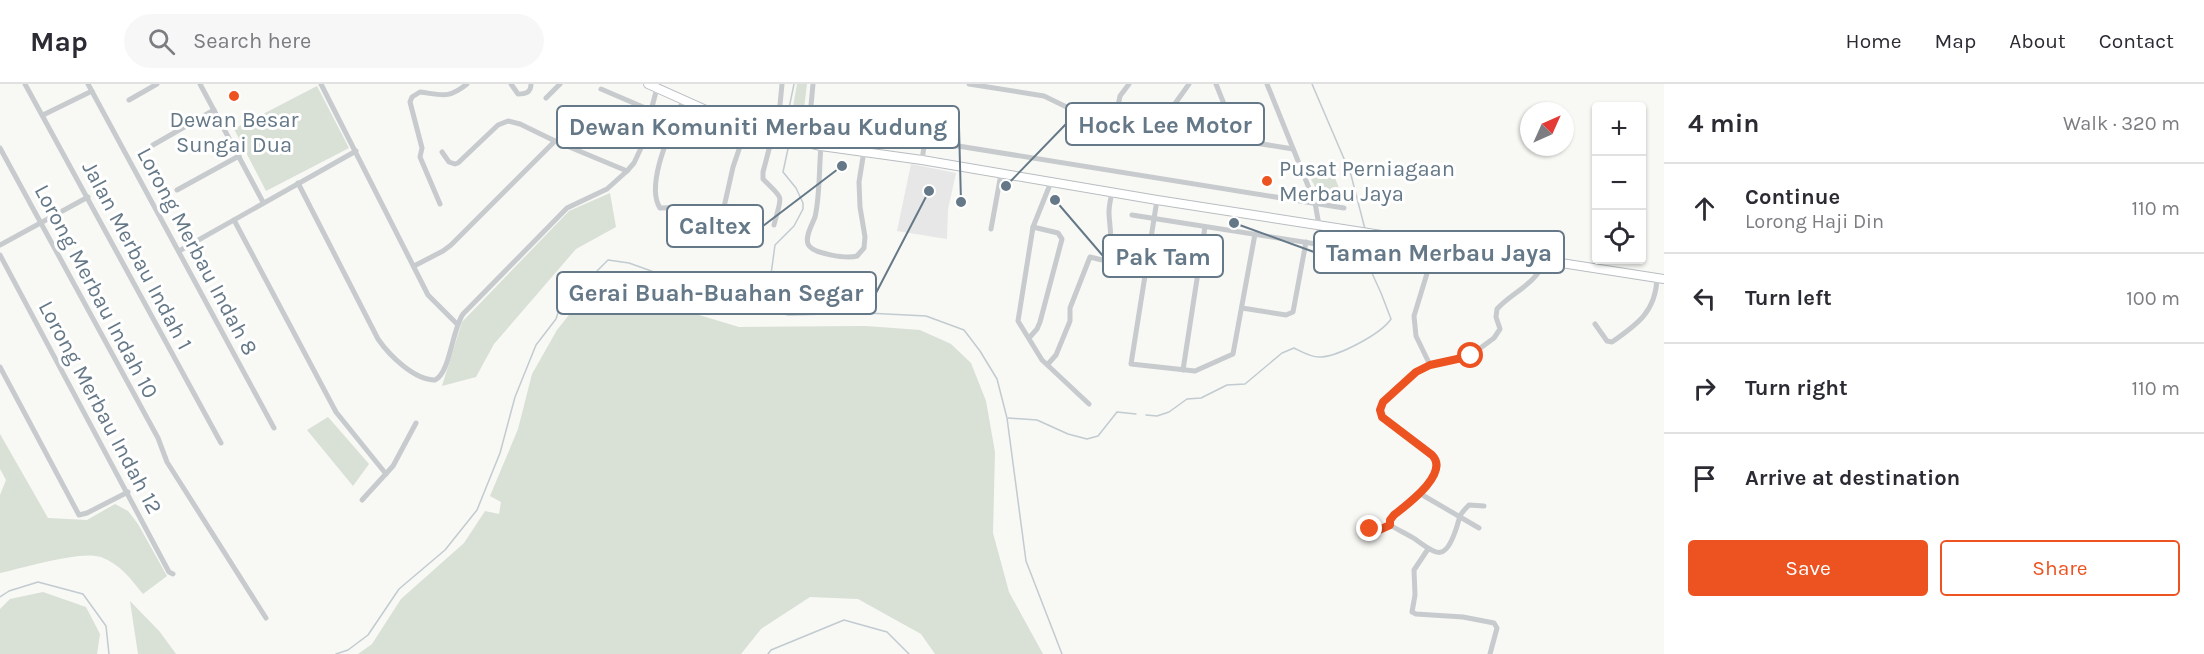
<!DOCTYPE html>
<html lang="en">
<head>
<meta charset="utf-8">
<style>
  :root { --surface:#fff; --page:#f7f7f7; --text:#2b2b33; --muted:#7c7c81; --line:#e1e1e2; --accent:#ed5320 }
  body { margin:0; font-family:Karla,sans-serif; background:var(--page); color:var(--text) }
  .controls { position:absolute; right:18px; top:18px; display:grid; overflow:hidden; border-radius:6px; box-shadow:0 2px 4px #0004 }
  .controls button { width:54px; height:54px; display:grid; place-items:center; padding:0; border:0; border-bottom:2px solid var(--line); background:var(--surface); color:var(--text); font:30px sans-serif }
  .compass { position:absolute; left:1520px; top:18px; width:54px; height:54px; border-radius:50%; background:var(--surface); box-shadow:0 2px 4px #0004; rotate:45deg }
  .stop { position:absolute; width:18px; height:18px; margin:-14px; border:4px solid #ed5320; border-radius:50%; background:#fff }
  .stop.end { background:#ed5320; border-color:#fff; box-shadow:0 2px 6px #0008 }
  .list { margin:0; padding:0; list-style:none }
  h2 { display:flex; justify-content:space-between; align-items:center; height:78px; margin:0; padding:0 24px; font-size:26px }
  h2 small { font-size:20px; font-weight:400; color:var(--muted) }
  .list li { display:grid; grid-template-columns:39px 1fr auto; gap:18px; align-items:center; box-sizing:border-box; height:90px; padding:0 24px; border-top:2px solid var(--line) }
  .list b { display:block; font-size:22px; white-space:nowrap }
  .list p { margin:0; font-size:20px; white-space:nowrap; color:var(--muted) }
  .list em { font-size:20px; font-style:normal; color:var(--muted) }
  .actions { display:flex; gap:12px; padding:18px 24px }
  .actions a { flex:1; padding:14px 0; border:2px solid var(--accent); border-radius:6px; text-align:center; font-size:21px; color:var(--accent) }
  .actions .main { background:var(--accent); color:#fff }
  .icon { flex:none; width:33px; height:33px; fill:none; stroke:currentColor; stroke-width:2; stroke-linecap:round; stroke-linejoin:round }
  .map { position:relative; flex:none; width:1664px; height:570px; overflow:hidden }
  header { display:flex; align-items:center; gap:36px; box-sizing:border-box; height:84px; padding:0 30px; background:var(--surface); border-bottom:2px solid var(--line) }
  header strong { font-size:28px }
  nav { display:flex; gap:33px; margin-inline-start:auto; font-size:21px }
  .search { width:420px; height:54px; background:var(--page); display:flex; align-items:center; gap:15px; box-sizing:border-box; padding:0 21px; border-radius:33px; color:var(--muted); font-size:22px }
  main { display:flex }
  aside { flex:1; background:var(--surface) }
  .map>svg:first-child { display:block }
  .built { fill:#e6e7e6 }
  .green { fill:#d9e0d5 }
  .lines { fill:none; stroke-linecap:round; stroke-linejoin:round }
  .stream { stroke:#c1cbd0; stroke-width:1.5 }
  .secondary-casing { stroke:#b7bdc1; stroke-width:10 }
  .street { stroke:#c7cbce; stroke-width:5 }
  .secondary { stroke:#fff; stroke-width:8 }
  .route { stroke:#ed5320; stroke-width:8 }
  .poi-dot { fill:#ed5320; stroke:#fff; stroke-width:2 }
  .labels { text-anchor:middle; stroke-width:6; stroke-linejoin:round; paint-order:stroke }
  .poi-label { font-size:22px; fill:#657887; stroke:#fff }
  .street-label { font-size:22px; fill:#657887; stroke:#fff }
  .leader { fill:none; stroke:#657887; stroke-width:2 }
  .callout-dot { fill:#657887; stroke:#fff; stroke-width:2 }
  .callout { fill:#fff; stroke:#657887; stroke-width:2 }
  .callout-label { font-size:24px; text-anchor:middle; font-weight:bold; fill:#657887 }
</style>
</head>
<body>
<header>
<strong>Map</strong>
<div class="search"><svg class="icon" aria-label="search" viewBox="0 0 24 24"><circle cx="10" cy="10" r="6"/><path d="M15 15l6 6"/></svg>Search here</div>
<nav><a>Home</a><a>Map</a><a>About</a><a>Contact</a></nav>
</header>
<main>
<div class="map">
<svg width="1664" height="570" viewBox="0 0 1664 570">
  <rect width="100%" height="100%" fill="#f8f8f5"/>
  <polygon class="built" points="911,80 956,89 948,125 947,155 897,147"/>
  <g class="green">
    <polygon points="797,0 807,0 802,41 793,40 791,34"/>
    <polygon points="317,2 349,64 266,107 234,45"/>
    <polygon points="1332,87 1344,116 1321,115 1311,95"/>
    <polygon points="610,109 616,143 576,165 494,260 476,293 442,302 462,238 569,127"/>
    <polygon points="613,202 649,216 739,243 866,242 920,246 951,260 971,279 986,317 995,368 993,449 1009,508 1043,570 935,570 921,550 858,515 810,513 761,545 741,570 358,570 372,560 401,515 464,459 485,427 499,430 501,418 490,412 518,345 532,290 557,246 580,217"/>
    <polygon points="328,333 369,380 353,402 307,346"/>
    <path d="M 0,350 L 48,434 L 87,436 L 115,420 L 128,427 L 138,440 L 167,492 L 143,510 C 131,495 120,480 101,473 C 82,466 22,484 0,489 L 0,411 L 6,396 L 0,385 Z"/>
    <polygon points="43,508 86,523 100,550 97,570 0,570 0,525 10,515"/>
    <polygon points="130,517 160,548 176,570 138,570"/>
  </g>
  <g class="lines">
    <g class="stream">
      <polyline points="1312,0 1351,91 1365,145"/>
      <polyline points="791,51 787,34 794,0"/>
      <polyline points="766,227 775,161 794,142 803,125 803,119 796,104 783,88 789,60"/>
      <path d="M 1146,331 L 1157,332 L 1169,328 L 1187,315 L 1201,314 L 1227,301 L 1245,300 L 1282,269 L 1294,264 C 1302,268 1312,274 1321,273 C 1339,272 1381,250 1391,235 L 1381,209 L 1366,176 L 1365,153"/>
      <polyline points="1008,334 1037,336 1068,350 1087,355 1098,352 1117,328 1136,330"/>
      <polyline points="0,513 9,507 38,498 83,510 106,542 109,570"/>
      <polyline points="336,570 348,566 368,551 399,505 445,466 477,426 500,369 515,313 536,261 556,235 561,219 575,202 595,197 597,187 608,176 629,179 760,226 789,231 867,229 926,232 964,246 980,267 997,295 1007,334 1026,477 1062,570"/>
      <polyline points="768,570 771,566 844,536 887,548 909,570"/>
    </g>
    <defs>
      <polyline id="secondary" points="648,0 726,35 777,52 821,62 922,76 1157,116 1664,195"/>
    </defs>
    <use href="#secondary" class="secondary-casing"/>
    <g class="street">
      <polyline points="25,0 221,359"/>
      <polyline points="88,0 274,344"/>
      <polyline points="200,0 263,118"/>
      <polyline points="321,0 428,211 457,240"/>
      <path d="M 511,0 L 518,10 C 525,10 531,9 531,0"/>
      <polyline points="813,0 810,32 815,39 1344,124"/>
      <polyline points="969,0 1044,12 1083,31 1293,65"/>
      <polyline points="1216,0 1228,30 1226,54"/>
      <polyline points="1267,0 1315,119 1319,141"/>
      <polyline points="601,5 650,26"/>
      <polyline points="546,14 560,0"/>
      <polyline points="129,16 157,0"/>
      <path d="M 683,16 C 674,40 644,100 660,124 L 693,123 L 716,128 L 724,123 L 733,83 L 747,42"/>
      <polyline points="43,31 92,7"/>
      <polyline points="1115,36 1120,12 1129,0"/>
      <polyline points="1170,45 1174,21 1189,0"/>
      <path d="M 773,50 L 763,88 L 763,95 C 785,117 782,109 774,141"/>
      <polyline points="777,52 782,0"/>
      <polyline points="153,61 214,26"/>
      <path d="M 821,62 C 819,83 820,112 815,133 C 812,141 805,152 808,160 C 812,170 847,175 857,172 L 864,164 L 865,153 L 860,123 L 859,98 L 864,67"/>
      <polyline points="0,64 158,354 167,378 266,534"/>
      <polyline points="442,68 449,78 455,80 458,79 498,41 508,37 520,40 555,57 627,87"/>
      <polyline points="922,76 925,56"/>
      <polyline points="1051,98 1033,143 1018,237 1042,276 1089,320"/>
      <path d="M 298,99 L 378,255 C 389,271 414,296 435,296 C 450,289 452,246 463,230 L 567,124 L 607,105 L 627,87 L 634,79 L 641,64 L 657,4"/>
      <polyline points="177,106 239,72"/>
      <polyline points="1157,116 1131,280 1195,287 1233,270 1255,150"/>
      <path d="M 440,120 L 420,73 L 422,64 L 410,18 L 412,13 L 420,8 C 443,11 448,15 467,0"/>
      <polyline points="1132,131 1335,163"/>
      <polyline points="234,136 336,328 386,390"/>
      <polyline points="991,145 1001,90"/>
      <polyline points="0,161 88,113"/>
      <polyline points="179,167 356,67"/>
      <polyline points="0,171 169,488 173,490"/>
      <polyline points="414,182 443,167 451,161 555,57"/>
      <polyline points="1242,224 1286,231 1293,228 1306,158"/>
      <path d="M 1595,240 L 1607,257 L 1612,258 C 1638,240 1656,227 1657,194"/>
      <polyline points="1029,254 1037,245 1040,238 1062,155 1058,149 1033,143"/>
      <path d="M 1048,280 L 1056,271 L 1070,237 L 1070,224 L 1090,173 L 1102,176 C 1116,165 1109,143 1109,128 C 1109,121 1111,114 1112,108"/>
      <polyline points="1430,281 1416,252 1414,232 1436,160"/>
      <polyline points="0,283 79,431 87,429 128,408"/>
      <polyline points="1183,286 1205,143"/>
      <polyline points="1419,409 1479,444"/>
      <polyline points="362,416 393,382 416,339"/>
      <path d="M 1390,441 C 1398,446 1407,450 1415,455 C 1435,469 1444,479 1455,448 C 1461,433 1456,434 1469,421 L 1484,422"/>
      <path d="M 1364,443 L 1379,446 L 1390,441 L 1391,436 L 1394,431 L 1428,400 L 1438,382 L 1437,376 L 1432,371 L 1382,333 L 1380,326 L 1383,318 L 1416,288 L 1430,281 L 1471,271 L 1494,254 L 1500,245 L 1496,233 L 1497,225 C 1512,208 1537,200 1544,177"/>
      <polyline points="1428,465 1414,486 1415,511 1412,528 1416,530 1463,533 1494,539 1497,544 1490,570"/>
    </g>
    <use href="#secondary" class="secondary"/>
  </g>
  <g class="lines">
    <path class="route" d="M 1370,445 L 1379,446 L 1390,441 L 1390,436 L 1394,431 C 1408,420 1450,389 1432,371 L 1382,333 L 1380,326 L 1383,318 L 1416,288 L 1430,281 L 1471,272"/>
  </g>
  <g class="poi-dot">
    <circle cx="234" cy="12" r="6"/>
    <circle cx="1267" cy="97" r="6"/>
  </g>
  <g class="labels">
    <g class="poi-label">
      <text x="234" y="43">Dewan Besar<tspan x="234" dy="25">Sungai Dua</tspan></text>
      <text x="1279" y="92" text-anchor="start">Pusat Perniagaan<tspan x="1279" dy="25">Merbau Jaya</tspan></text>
    </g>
    <g class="street-label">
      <text transform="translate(198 167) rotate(62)" y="8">Lorong Merbau Indah 8</text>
      <text transform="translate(138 171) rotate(62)" y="8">Jalan Merbau Indah 1</text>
      <text transform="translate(97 207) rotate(62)" y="8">Lorong Merbau Indah 10</text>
      <text transform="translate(101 323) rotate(62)" y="8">Lorong Merbau Indah 12</text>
    </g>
  </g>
  <path class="leader" d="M1006 102L1066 40M961 118L959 43M842 82L763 142M1234 139L1314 168M1055 116L1103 172M929 107L876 209"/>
  <g class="callout-dot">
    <circle cx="1006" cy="102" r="6"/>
    <circle cx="961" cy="118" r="6"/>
    <circle cx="842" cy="82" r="6"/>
    <circle cx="1234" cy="139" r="6"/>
    <circle cx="1055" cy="116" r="6"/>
    <circle cx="929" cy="107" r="6"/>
  </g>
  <g class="callout">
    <rect x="1066" y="19" width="198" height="42" rx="6"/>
    <rect x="557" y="22" width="402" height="42" rx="6"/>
    <rect x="667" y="121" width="96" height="42" rx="6"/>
    <rect x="1314" y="147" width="250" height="42" rx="6"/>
    <rect x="1103" y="151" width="120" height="42" rx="6"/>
    <rect x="557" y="188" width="319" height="42" rx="6"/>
  </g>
  <g class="callout-label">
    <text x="1165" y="49">Hock Lee Motor</text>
    <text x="758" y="51">Dewan Komuniti Merbau Kudung</text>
    <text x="715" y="150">Caltex</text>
    <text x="1439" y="177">Taman Merbau Jaya</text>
    <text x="1163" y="181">Pak Tam</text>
    <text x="716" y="217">Gerai Buah-Buahan Segar</text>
  </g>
</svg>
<div class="controls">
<button>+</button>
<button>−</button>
<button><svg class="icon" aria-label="locate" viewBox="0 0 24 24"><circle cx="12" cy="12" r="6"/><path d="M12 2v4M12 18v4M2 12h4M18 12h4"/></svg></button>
</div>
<svg class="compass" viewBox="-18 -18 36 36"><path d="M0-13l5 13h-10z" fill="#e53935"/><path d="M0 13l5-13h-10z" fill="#7c7c81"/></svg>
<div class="stop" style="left:1471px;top:272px"></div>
<div class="stop end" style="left:1370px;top:445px"></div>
</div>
<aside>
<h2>4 min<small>Walk · 320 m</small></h2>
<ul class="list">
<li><svg class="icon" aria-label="ahead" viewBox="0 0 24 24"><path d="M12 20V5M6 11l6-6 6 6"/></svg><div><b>Continue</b><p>Lorong Haji Din</p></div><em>110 m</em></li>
<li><svg class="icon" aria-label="left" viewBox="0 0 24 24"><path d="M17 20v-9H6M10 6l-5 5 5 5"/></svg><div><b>Turn left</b></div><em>100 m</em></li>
<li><svg class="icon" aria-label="right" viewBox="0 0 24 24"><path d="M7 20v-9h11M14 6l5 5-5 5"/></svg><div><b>Turn right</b></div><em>110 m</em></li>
<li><svg class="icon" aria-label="arrive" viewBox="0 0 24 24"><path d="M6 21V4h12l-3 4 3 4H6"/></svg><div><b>Arrive at destination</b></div></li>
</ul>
<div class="actions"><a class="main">Save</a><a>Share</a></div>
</aside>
</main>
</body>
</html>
